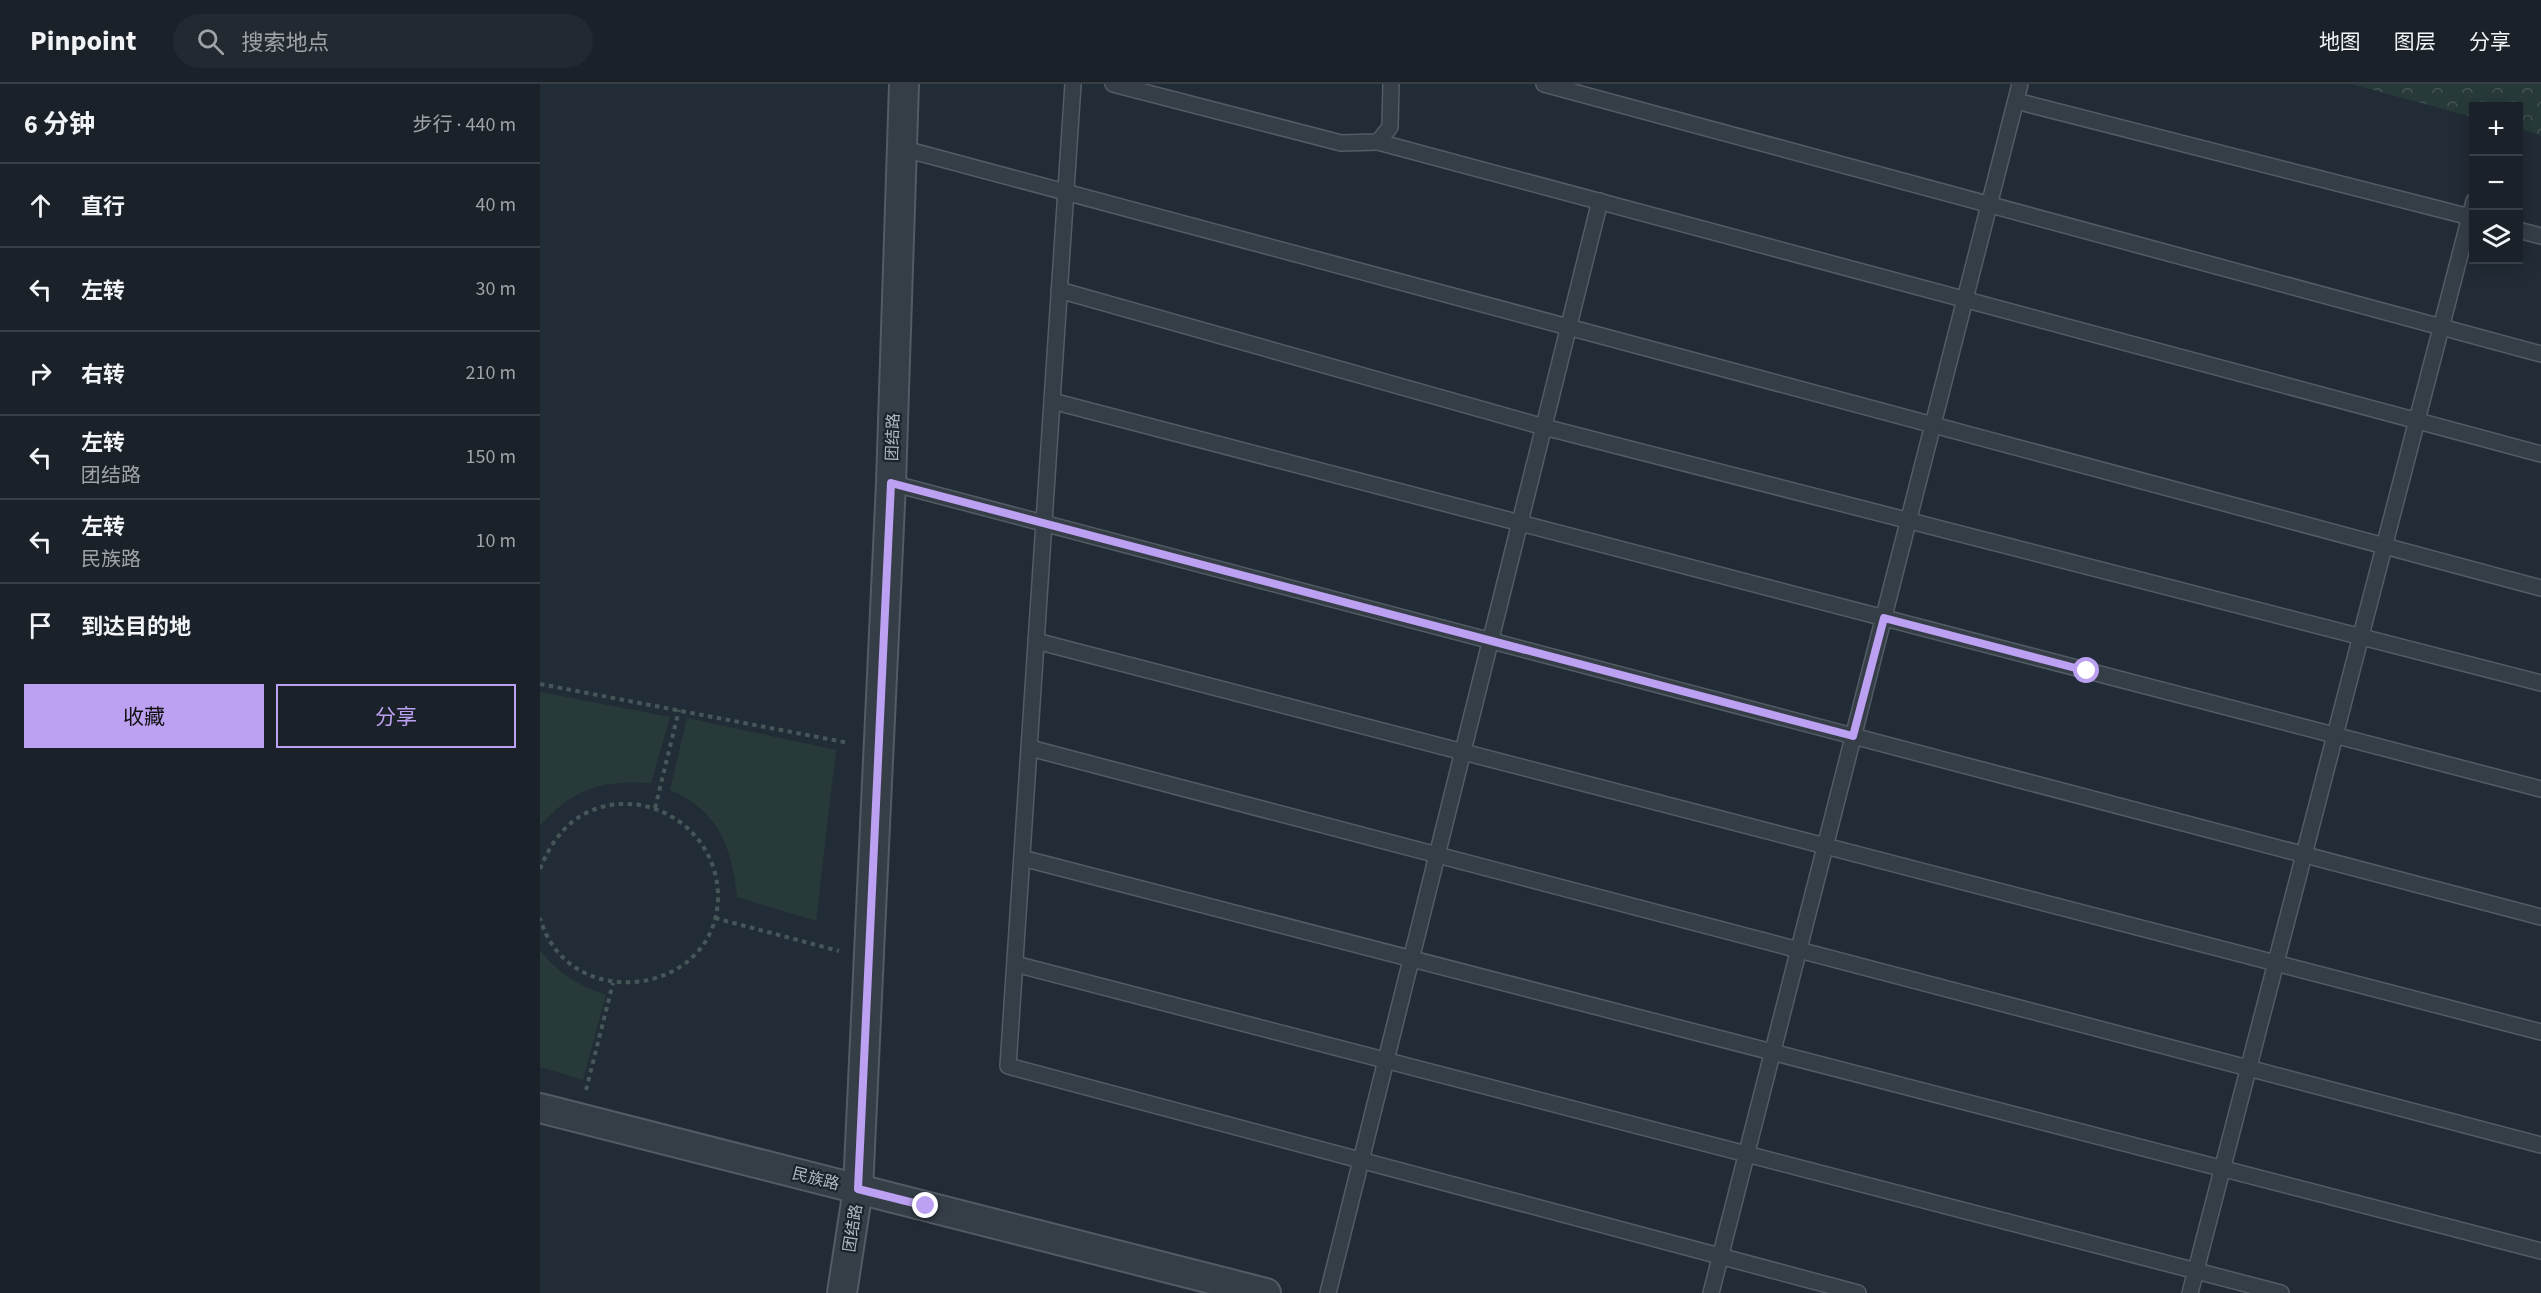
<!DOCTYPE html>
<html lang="zh">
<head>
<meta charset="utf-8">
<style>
  :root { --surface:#1a2128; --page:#232930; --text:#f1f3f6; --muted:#9fa3a8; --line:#383e45; --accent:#bca0f2 }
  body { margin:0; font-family:"Source Sans 3","Noto Sans SC",sans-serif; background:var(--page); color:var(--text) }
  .controls { position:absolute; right:18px; top:18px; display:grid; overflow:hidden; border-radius:0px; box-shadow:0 3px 15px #0003 }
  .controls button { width:54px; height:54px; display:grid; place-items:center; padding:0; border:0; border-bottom:2px solid var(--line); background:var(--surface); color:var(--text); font:30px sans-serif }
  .stop { position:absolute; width:18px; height:18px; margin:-14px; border:4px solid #bca0f2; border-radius:50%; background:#fff }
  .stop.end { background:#bca0f2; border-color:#fff; box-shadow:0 2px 6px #0008 }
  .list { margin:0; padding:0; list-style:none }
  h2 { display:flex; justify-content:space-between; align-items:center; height:78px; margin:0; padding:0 24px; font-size:26px }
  h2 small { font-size:20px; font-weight:400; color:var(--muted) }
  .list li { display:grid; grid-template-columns:39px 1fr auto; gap:18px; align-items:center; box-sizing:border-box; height:84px; padding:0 24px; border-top:2px solid var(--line) }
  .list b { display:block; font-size:22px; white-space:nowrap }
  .list p { margin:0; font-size:20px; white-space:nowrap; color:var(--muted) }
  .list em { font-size:20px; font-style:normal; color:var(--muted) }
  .actions { display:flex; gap:12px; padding:18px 24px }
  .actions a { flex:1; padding:14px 0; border:2px solid var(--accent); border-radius:0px; text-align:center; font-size:21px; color:var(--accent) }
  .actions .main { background:var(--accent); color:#111 }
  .icon { flex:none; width:33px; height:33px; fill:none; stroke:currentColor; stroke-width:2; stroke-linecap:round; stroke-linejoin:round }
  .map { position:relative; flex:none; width:2001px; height:1209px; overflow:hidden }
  header { display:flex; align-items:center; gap:36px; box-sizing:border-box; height:84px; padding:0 30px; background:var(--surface); border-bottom:2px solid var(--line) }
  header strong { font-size:28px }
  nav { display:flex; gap:33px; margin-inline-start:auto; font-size:21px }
  .search { width:420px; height:54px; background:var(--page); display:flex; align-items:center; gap:15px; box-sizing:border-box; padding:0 21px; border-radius:33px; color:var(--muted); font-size:22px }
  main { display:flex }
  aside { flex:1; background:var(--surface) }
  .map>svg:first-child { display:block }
  .grass { fill:#273a39 }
  .forest { fill:url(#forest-crowns) }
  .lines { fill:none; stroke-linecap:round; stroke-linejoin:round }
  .lane-casing { stroke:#535c64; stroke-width:18 }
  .street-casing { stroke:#535c64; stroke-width:32 }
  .path { stroke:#455758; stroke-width:4; stroke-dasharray:4.5 4.5; stroke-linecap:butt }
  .lane { stroke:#353e47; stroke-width:15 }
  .street { stroke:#353e47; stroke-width:28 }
  .route { stroke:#bca0f2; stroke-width:8 }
  .labels { text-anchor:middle; stroke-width:4.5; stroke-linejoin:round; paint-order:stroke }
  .street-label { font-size:16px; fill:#b0b9c3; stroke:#1b232b }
</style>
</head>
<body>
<header>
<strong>Pinpoint</strong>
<div class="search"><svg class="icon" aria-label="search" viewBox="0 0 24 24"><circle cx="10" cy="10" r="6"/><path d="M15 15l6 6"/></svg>搜索地点</div>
<nav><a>地图</a><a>图层</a><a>分享</a></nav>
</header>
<main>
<aside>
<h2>6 分钟<small>步行 · 440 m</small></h2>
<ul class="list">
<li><svg class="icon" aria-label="ahead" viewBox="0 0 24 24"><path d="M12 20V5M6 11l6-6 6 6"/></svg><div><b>直行</b></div><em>40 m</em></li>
<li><svg class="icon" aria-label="left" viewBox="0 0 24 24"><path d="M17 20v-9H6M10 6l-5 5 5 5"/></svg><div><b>左转</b></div><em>30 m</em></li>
<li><svg class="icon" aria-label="right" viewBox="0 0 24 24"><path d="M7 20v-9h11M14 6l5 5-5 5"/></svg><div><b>右转</b></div><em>210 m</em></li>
<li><svg class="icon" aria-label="left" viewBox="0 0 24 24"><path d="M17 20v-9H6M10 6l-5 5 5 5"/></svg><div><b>左转</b><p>团结路</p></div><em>150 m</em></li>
<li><svg class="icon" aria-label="left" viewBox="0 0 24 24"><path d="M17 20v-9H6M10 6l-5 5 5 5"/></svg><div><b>左转</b><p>民族路</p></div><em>10 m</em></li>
<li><svg class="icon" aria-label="arrive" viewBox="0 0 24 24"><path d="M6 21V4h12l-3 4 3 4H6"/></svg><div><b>到达目的地</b></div></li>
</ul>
<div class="actions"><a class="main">收藏</a><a>分享</a></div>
</aside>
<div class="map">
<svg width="2001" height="1209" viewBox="0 0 2001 1209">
  <defs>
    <pattern id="forest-crowns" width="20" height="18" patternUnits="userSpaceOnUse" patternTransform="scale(1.5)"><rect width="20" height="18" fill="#273a39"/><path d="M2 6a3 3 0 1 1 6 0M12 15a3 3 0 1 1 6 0" fill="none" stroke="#445454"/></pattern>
  </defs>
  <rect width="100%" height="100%" fill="#222c36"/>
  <g class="grass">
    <path d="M 0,608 L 130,633 L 111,699 C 61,696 33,704 0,742 Z"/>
    <path d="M 147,634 L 296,666 L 276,837 L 197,813 C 193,766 178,725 130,706 Z"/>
    <path d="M 0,866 C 18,890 38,901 66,911 L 43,996 L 0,983 Z"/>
  </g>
  <polygon class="forest" points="1811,0 2001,0 2001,51 1979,45 1978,22 1934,22 1933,33"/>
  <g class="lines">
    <defs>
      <g id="lane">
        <polyline points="533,0 468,982 1318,1209"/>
        <polyline points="573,0 801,59 838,58 850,43 851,0"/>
        <polyline points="1004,0 2001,270"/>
        <polyline points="1476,17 1934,134"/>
        <polyline points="838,58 2001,370"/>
        <polyline points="361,64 2001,504"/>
        <polyline points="1978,146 2001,152"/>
        <polyline points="519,206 1004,343 2001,599"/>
        <polyline points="512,317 2001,705"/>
        <polyline points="351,399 2001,833"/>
        <polyline points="496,557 2001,948"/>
        <polyline points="490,664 2001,1061"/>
        <polyline points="482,774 2001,1167"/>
        <polyline points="475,880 1741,1209"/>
        <polyline points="788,1209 1060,117"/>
        <polyline points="1171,1209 1480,0"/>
        <polyline points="1650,1209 1934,117"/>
      </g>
      <g id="street">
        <polyline points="0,1024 726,1209"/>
        <polyline points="302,1209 318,1105 351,399 364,0"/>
      </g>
    </defs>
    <use href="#lane" class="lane-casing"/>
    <use href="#street" class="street-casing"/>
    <g class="path">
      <polyline points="0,600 309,659"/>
      <polyline points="115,724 139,626"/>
      <path d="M 0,785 C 9,763 22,742 44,730 C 104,699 176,743 178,810 C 180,912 28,933 0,834"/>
      <polyline points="175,834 299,867"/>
      <polyline points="46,1006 73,899"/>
    </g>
    <use href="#lane" class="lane"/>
    <use href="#street" class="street"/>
  </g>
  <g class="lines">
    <polyline class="route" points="386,1122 318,1105 351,399 1313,652 1344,534 1547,587"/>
  </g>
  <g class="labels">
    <g class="street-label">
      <text transform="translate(352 353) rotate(-88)" y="6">团结路</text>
      <text transform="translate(276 1094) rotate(14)" y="6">民族路</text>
      <text transform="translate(312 1144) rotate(-81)" y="6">团结路</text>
    </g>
  </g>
</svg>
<div class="controls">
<button>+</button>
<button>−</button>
<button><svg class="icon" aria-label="layers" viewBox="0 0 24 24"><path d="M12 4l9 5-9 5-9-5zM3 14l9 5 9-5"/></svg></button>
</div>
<div class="stop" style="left:1547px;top:587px"></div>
<div class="stop end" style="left:386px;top:1122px"></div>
</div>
</main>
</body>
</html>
